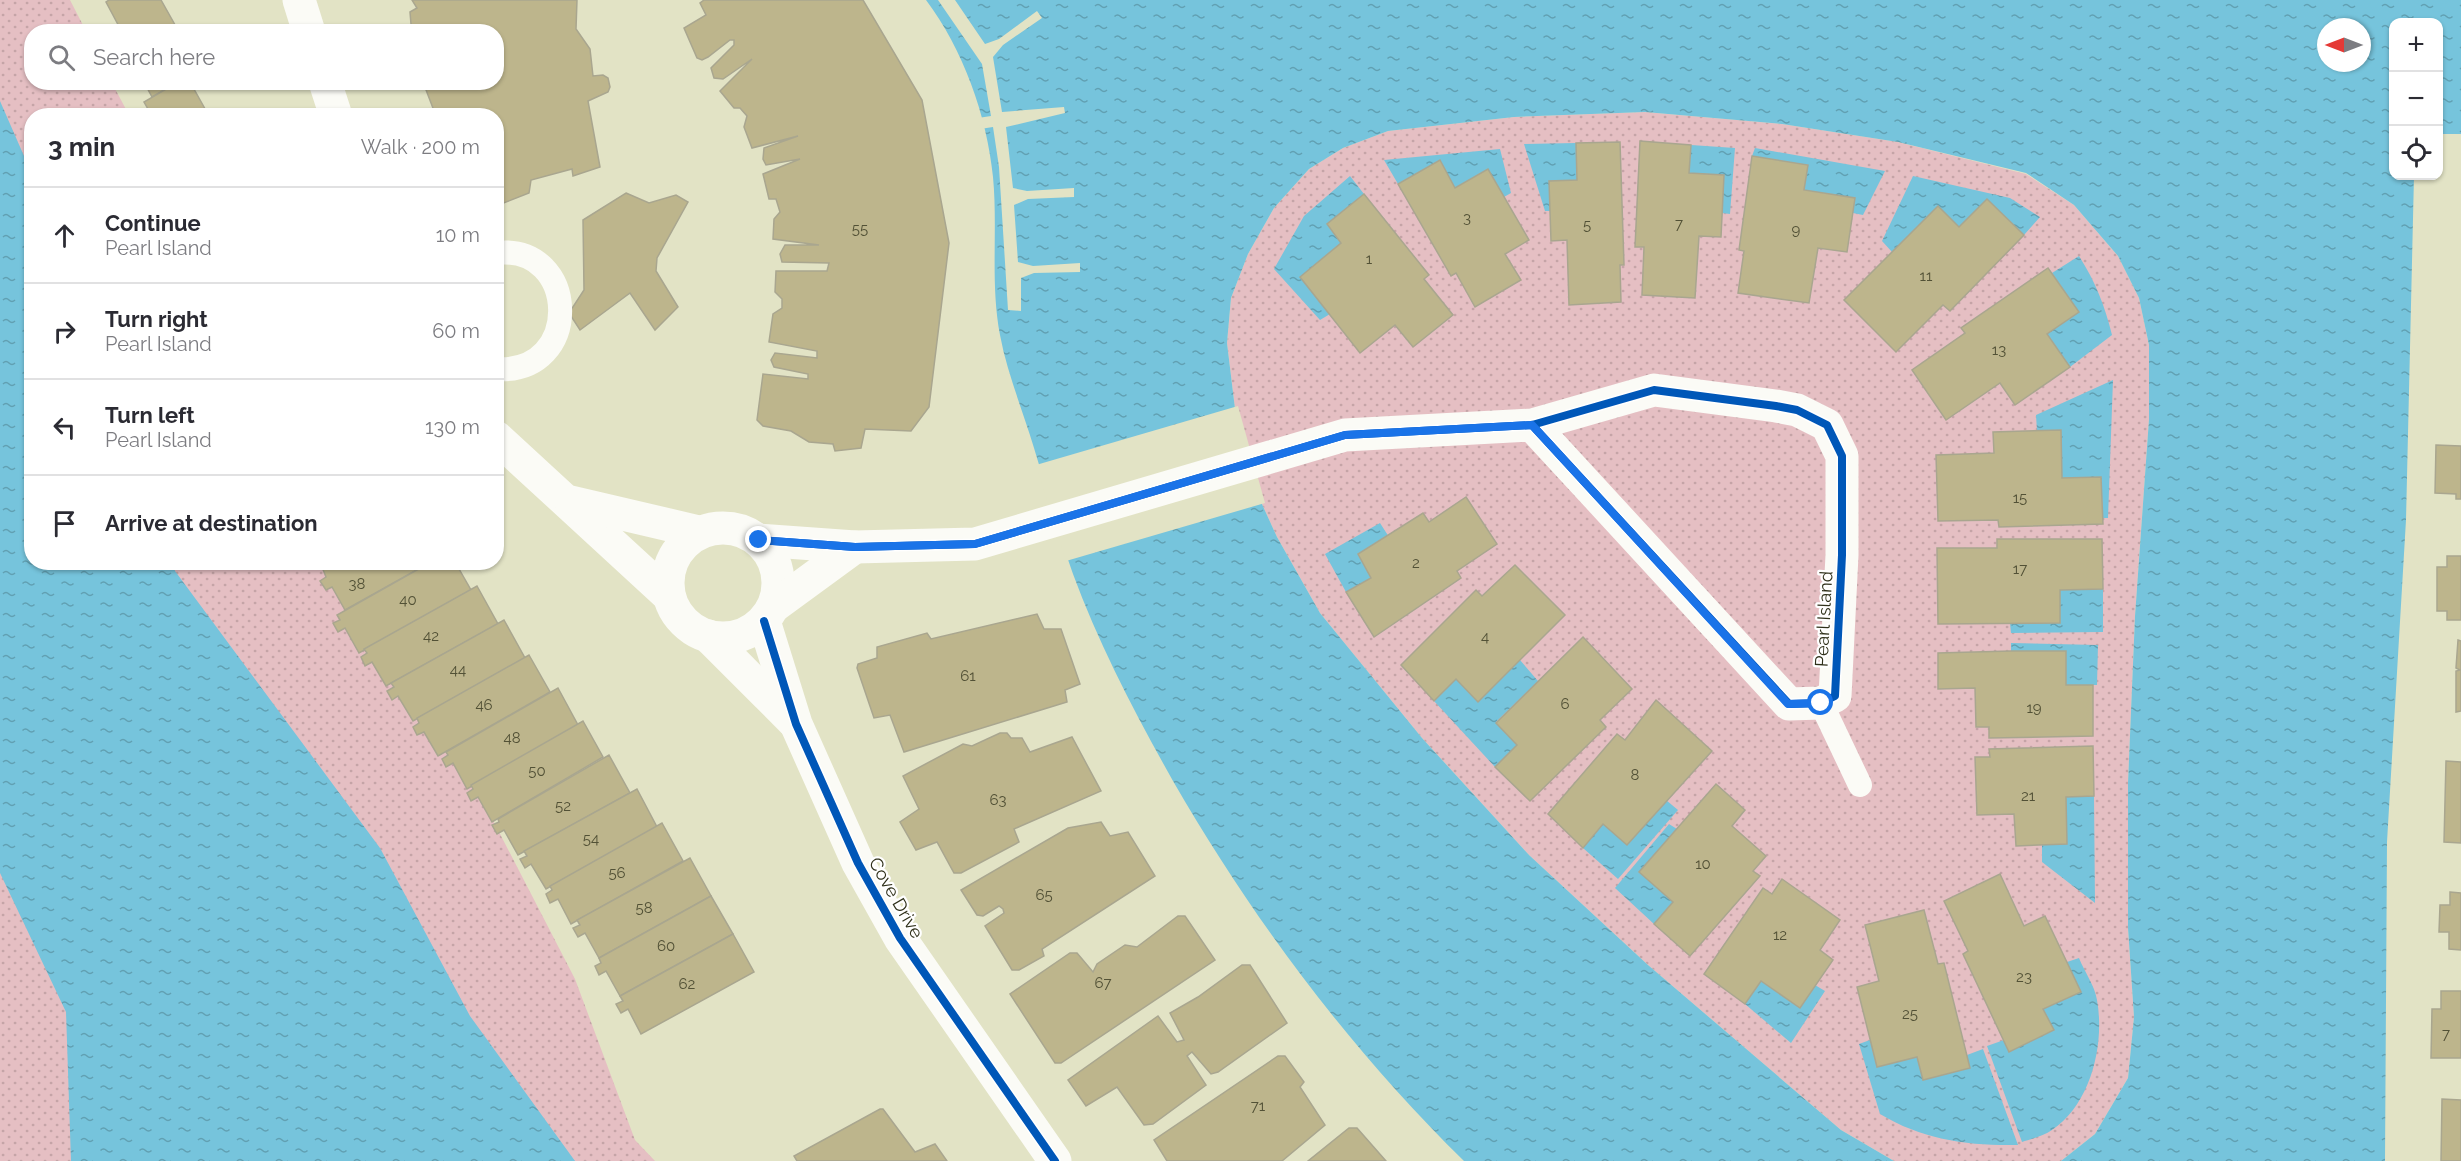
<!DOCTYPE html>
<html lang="en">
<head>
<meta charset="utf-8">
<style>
  :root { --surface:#fff; --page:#f7f7f7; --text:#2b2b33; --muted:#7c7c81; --line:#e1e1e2 }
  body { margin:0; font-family:Raleway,sans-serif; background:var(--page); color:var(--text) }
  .controls { position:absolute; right:18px; top:18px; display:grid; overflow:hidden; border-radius:12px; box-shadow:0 2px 4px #0004 }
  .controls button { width:54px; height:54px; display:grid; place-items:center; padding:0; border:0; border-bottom:2px solid var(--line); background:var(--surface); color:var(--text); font:30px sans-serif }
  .compass { position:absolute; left:2317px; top:18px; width:54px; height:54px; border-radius:50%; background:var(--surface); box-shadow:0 2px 4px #0004; rotate:270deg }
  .stop { position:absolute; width:18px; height:18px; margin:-14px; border:4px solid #1a73e8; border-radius:50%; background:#fff }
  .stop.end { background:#1a73e8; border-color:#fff; box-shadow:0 2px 6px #0008 }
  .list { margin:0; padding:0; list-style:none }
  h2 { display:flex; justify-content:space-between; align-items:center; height:78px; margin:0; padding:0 24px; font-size:26px }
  h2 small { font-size:20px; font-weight:400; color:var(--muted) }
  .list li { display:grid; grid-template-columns:39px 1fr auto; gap:18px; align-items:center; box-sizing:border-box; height:96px; padding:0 24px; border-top:2px solid var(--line) }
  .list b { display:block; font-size:22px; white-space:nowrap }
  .list p { margin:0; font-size:20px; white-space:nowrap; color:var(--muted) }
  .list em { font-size:20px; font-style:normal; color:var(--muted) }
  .icon { flex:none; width:33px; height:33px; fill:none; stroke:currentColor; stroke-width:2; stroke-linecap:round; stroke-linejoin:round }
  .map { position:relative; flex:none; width:2461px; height:1161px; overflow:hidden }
  .search { position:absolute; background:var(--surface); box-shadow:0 2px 4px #0004; left:24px; top:24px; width:480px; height:66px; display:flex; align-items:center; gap:15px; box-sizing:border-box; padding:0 21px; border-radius:24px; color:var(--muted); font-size:22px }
  .panel { position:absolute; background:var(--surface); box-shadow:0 2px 4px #0004; left:24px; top:108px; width:480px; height:462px; border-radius:24px }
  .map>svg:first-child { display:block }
  .grass { fill:url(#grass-dots) }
  .water { fill:url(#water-ripples); fill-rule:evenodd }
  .pier { fill:#e2e3c5 }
  .building { fill:#bdb58c; stroke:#a9a68f; stroke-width:1.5 }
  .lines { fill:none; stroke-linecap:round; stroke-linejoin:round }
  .service { stroke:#fbfbf6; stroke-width:24 }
  .minor { stroke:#fbfbf6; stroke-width:33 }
  .cycleway-casing { stroke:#fff; stroke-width:11 }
  .cycleway { stroke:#0057b8; stroke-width:8 }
  .route { stroke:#1a73e8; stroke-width:8 }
  .labels { text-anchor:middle; stroke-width:4.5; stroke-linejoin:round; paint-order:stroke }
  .number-label { font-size:15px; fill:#525136 }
  .street-label { font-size:18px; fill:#2f301a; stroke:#fff }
</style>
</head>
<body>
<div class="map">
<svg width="2461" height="1161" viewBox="0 0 2461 1161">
  <defs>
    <pattern id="grass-dots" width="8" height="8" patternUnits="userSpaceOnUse" patternTransform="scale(1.5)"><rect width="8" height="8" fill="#e5bfc3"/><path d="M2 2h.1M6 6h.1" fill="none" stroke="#c5a4a7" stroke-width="1.8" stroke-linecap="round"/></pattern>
    <pattern id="water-ripples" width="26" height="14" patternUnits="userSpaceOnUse" patternTransform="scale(1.5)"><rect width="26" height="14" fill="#76c4dc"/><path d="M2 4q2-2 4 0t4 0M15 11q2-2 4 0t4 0" fill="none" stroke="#61a0b2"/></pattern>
  </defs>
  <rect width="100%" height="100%" fill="#e2e3c5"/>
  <g class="grass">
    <polygon points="0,0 70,0 86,31 32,32 32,82 112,83 129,115 32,116 32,562 360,563 575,979 635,1140 655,1161 0,1161"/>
    <polygon points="1645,112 1782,124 1898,142 2026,174 2074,205 2118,256 2139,298 2149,345 2149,419 2135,616 2128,783 2128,928 2134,1017 2128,1078 2095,1134 2061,1161 1894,1161 1841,1130 1648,965 1529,855 1422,738 1320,613 1277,537 1256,491 1236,417 1227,343 1231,298 1248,254 1274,208 1309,169 1343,148 1388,131 1514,117"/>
  </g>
  <g class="water">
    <path d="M 926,0 L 2461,0 L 2461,134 L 2439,134 L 2438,22 L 2394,22 L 2394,176 L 2414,176 L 2406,520 L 2387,842 L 2385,1161 L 2061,1161 L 2095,1134 L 2128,1078 L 2134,1017 L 2128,928 L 2128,783 L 2135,616 L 2149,419 L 2149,345 L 2139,298 L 2118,256 L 2074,205 L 2026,173 L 1898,142 L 1782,124 L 1645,112 L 1514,117 L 1388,131 L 1343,148 L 1309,169 L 1274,208 L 1248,254 L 1231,298 L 1227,343 L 1236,417 L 1256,491 L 1277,537 L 1320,613 L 1422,738 L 1529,855 L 1648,965 L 1841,1130 L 1894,1161 L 1464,1161 C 1349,1048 1254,921 1173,781 C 1136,715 1099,645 1073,574 C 1058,532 1047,490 1034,448 C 1023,411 1007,373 1000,335 C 990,283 998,229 993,177 C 987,116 963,49 926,0 ZM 2326,27 L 2362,27 L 2362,63 L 2326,63 Z"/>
    <polygon points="0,101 31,172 32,562 173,563 175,571 380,848 470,1016 575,1161 71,1161 66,1012 0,873"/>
    <polygon points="1576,143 1577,180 1549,181 1550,211 1545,211 1524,144"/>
    <polygon points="1691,145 1735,148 1730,214 1722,213 1724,175 1689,173"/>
    <polygon points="1755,148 1885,171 1863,215 1853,213 1854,198 1804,190 1808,165 1752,156"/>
    <polygon points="1500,149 1511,193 1504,197 1488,169 1455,188 1440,160 1398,184 1384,160"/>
    <polygon points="1350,176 1364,194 1327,224 1341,243 1330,314 1320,320 1274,269 1304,216"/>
    <polygon points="1913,176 2010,198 2040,217 2024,235 1987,200 1959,227 1938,206 1892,252 1882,241"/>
    <path d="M 2079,256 C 2095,281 2105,306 2112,335 L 2070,367 L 2047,334 L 2078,312 L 2052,273 Z"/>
    <polygon points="2113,380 2108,518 2103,518 2101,477 2062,478 2037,431 2036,415"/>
    <polygon points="1380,523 1389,537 1358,554 1371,578 1346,592 1325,554"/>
    <polygon points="2103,589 2103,632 2011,633 2010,623 2060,623 2060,590"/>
    <polygon points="2011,643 2098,645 2097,685 2066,685 2066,651 2011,651"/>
    <polygon points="1520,660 1538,681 1496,722 1517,745 1495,767 1434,701 1456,679"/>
    <polygon points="2094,796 2095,903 2042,862 2042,845 2067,843 2066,797"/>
    <polygon points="1666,800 1678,810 1618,879 1583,848 1603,824"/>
    <polygon points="1669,824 1677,829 1639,872 1673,902 1654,924 1615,888"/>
    <path d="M 2079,958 C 2084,971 2095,986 2097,1000 C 2105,1044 2091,1104 2052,1130 C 2044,1136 2031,1139 2022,1142 L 1987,1046 L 2004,1040 L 2053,1030 L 2043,1009 L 2080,992 L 2067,962 Z"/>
    <polygon points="1761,981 1800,1008 1815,985 1825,991 1791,1043 1745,1004"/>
    <path d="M 1870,1040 L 1877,1067 L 1917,1057 L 1923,1080 L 1970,1068 L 1967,1055 L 1983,1049 L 2018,1145 C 1970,1146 1923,1140 1880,1114 L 1859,1044 Z"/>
  </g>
  <g class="pier">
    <polygon points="938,0 955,0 985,44 999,39 1037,11 1042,18 1003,45 993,57 1002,112 1064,107 1065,113 1006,127 1013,188 1027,191 1074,188 1074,197 1028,199 1014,205 1018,262 1033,266 1080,263 1080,272 1034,273 1021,278 1021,311 1008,310 999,167 993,127 980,129 978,118 991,116 982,64"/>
    <polygon points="1238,406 1265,503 1066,561 1036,465"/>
  </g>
  <g class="building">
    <polygon points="109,0 161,0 179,32 122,32 106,2"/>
    <polygon points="412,0 577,0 576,29 590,49 593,76 603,75 608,78 610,87 608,92 588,101 600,167 573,176 572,169 531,180 529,193 496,206 496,116 436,116 423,82 496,82 496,32 421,32 411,24 410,12 417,8"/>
    <polygon points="704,0 863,0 922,100 949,243 929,407 911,431 865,429 861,448 835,451 833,444 809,442 791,431 763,426 757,420 763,374 808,379 808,374 774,367 771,360 775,353 817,358 817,351 769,342 773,314 782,308 782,299 775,292 776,271 827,271 829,263 782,262 780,254 785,245 819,245 773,239 774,219 780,212 776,199 769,199 763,174 800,159 766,165 763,159 764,148 798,136 752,148 744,127 747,116 740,108 734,108 720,91 752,59 723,79 714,78 711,68 734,45 734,40 730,40 708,57 702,60 697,58 684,28 706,15 700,3"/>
    <polygon points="144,82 178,82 152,97"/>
    <polygon points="178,82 190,82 209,116 152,116 144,102"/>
    <polygon points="1640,141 1691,145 1689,173 1724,175 1721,237 1699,236 1695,298 1642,295 1644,247 1635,247"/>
    <polygon points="1620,142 1624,265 1620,265 1621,302 1569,305 1567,240 1551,241 1549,181 1577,180 1576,143"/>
    <polygon points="1752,156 1808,165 1804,190 1855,198 1847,252 1818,248 1809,303 1738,293 1744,251 1739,250"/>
    <polygon points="1440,160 1455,188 1488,169 1529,240 1505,254 1521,280 1475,307 1456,273 1451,276 1398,184"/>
    <polygon points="626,193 649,203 676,195 688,202 657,258 656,271 678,307 655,330 630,293 580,330 569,313 584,290 583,220"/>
    <polygon points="1364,194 1429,275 1424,279 1453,315 1413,347 1395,325 1360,353 1300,277 1341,243 1327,224"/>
    <polygon points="1987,199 2024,235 1950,311 1943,305 1896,352 1844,300 1938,206 1959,227"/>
    <polygon points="2048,268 2079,312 2047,334 2070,367 2015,405 2000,383 1946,420 1912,370 1965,333 1961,328"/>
    <polygon points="2061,430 2062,478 2101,477 2103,524 1999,527 1998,520 1938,521 1936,455 1994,453 1993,432"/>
    <polygon points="2436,445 2461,446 2461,499 2456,499 2456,494 2435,493"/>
    <polygon points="1466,497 1497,544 1457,571 1461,578 1374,637 1346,592 1371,578 1358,554 1423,513 1429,522"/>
    <polygon points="1997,539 2102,539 2103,589 2060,590 2060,623 1938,624 1937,548 1997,548"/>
    <polygon points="2447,556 2461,556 2461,620 2447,620 2447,611 2437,611 2437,567 2447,567"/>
    <polygon points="320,562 431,562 345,610 332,587 326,590 320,581 326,577"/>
    <polygon points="431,562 455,562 471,590 359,653 345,628 338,632 333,623 340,620 337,615"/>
    <polygon points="1515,565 1565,615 1478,702 1456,679 1434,701 1401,665 1476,590 1482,596"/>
    <polygon points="477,586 498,624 386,686 372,662 365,666 361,657 367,653 364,649"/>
    <polygon points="1037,614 1044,629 1061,629 1080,684 1065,690 1067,702 904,752 890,715 874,718 857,668 858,664 877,658 877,647 927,633 931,639"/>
    <polygon points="504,620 525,658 413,721 398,696 392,700 387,691 394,687 391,683"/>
    <polygon points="1583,637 1632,689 1600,720 1606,727 1530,801 1495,767 1517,745 1496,723"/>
    <polygon points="2458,640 2461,641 2461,711 2456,712 2456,671 2460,670 2456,668"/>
    <polygon points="2011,651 2066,651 2066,685 2093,685 2093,736 1989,738 1989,727 1976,727 1975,688 1938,689 1938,653"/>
    <polygon points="529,655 550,692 438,756 424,732 417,735 413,727 419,723 417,718"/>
    <polygon points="558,688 578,725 467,789 453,763 446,767 442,759 448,755 446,752"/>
    <polygon points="1656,700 1712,751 1627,845 1603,824 1583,848 1548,814 1617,734 1625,740"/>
    <polygon points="583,721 603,757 492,822 478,797 471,801 467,793 473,789 471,785"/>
    <polygon points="1000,733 1007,733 1011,738 1022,738 1030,752 1072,737 1101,791 1014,829 1019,842 961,873 954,873 937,842 916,850 900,822 919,809 903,776 963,744 972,746"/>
    <polygon points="2093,746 2094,796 2066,797 2067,844 2016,846 2014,814 1977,815 1975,757 1990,757 1989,749"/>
    <polygon points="609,755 630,793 518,855 504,830 497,834 492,825 499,822 498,819"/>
    <polygon points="2446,761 2461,762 2461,843 2444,842"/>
    <polygon points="1716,784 1745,810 1732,826 1766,856 1753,871 1760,876 1690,956 1654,924 1673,902 1639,872"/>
    <polygon points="637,789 657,827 546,889 531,864 525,868 520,859 527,856 524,851"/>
    <polygon points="1101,822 1110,836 1128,832 1155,876 1042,949 1044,956 1019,970 1012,970 985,926 1004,913 1003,909 999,906 983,916 977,915 961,890 1068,828"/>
    <polygon points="662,823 683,861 571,924 558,899 550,903 546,894 552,890 550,886"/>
    <polygon points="690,858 711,896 599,958 585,933 578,937 573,928 580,925 577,920"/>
    <polygon points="2000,874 2024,926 2045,916 2081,992 2043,1009 2054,1030 2009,1052 1963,954 1968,951 1944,901"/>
    <polygon points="1782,879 1840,920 1820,950 1833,960 1800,1008 1761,981 1745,1004 1704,974 1763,888 1772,894"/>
    <polygon points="2450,892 2461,893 2461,950 2449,949 2449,932 2439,932 2440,905 2450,905"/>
    <polygon points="711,896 733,934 620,996 606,971 599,975 595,966 601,963 599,958"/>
    <polygon points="1924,910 1938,964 1944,963 1970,1068 1923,1080 1917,1057 1877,1067 1857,987 1879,981 1865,925"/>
    <polygon points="1178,916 1185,916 1215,960 1061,1063 1055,1063 1010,994 1070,953 1077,953 1093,972 1097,964 1125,945 1137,947"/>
    <polygon points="733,934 754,972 641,1034 628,1009 621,1013 616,1004 623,1001 620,996"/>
    <polygon points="1242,965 1250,965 1287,1023 1218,1072 1211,1074 1192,1052 1187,1056 1206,1085 1153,1124 1144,1125 1117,1087 1086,1106 1068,1080 1158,1016 1177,1042 1184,1040 1170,1013 1198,997"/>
    <polygon points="2441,991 2461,991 2461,1058 2431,1058 2432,1009 2441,1009"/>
    <polygon points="1278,1056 1285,1056 1304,1082 1300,1087 1325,1125 1282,1161 1167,1161 1154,1140"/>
    <polygon points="2442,1099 2461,1100 2461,1161 2441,1161"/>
    <polygon points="880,1109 883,1109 915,1152 935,1144 947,1161 797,1161 794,1156"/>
    <polygon points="1349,1128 1357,1128 1386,1161 1308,1161"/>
  </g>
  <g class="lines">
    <g class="service">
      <path d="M 496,253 C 579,243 584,375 496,369"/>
      <polyline points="1821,703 1860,785"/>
    </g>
    <g class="minor">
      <polyline points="299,0 309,32"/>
      <polyline points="325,82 336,116"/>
      <polyline points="496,437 669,596"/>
      <polyline points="571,502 699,532"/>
      <circle cx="723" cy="583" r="55"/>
      <polyline points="759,540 855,547 975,544 1345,435 1532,425 1654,390 1776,406 1797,410 1827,425 1842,456 1842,555 1835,696 1821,703 1789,704 1532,425"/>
      <polyline points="773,607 855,547"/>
      <polyline points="764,621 796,724 858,863 900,938 1055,1161"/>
      <polyline points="708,636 793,721"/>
    </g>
    <defs>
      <g id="cycleway">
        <polyline points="759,540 855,547 975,544 1345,435 1532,425 1654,390 1776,406 1797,410 1827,425 1842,456 1842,555 1835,696 1821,703 1789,704 1532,425"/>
        <polyline points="764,621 796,724 858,863 900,938 1055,1161"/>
      </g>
    </defs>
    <use href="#cycleway" class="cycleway-casing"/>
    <use href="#cycleway" class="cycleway"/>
  </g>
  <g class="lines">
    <polyline class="route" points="759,540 855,547 975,544 1345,435 1532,425 1788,704 1821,703"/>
  </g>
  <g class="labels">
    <g class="number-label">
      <text x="1467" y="223">3</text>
      <text x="1679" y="229">7</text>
      <text x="1587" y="230">5</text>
      <text x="860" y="234">55</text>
      <text x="1796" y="235">9</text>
      <text x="1369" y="264">1</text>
      <text x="1926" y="281">11</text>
      <text x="1999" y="355">13</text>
      <text x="2020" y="503">15</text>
      <text x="1416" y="568">2</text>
      <text x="2020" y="574">17</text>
      <text x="357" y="589">38</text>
      <text x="408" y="605">40</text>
      <text x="431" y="641">42</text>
      <text x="1485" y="642">4</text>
      <text x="458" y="675">44</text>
      <text x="968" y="681">61</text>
      <text x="1565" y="709">6</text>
      <text x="484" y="710">46</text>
      <text x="2034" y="713">19</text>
      <text x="512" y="743">48</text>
      <text x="537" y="776">50</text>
      <text x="1635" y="780">8</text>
      <text x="2028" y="801">21</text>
      <text x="998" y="805">63</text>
      <text x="563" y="811">52</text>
      <text x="591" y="844">54</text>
      <text x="1703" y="869">10</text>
      <text x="617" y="878">56</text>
      <text x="1044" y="900">65</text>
      <text x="644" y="913">58</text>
      <text x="1780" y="940">12</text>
      <text x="666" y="951">60</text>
      <text x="2024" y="982">23</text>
      <text x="1103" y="988">67</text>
      <text x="687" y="989">62</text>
      <text x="1910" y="1019">25</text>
      <text x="2446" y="1039">7</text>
      <text x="1258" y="1111">71</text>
    </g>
    <g class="street-label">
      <text transform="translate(1824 619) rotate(-87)" y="6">Pearl Island</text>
      <text transform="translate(896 898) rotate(60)" y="6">Cove Drive</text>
    </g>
  </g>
</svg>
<div class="controls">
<button>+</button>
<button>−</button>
<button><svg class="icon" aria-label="locate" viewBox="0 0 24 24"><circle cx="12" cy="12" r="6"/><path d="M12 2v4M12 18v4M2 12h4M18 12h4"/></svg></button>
</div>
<svg class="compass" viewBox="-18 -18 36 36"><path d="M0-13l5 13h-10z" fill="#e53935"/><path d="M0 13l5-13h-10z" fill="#7c7c81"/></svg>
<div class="stop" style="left:1821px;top:703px"></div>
<div class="stop end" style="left:759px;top:540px"></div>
<div class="search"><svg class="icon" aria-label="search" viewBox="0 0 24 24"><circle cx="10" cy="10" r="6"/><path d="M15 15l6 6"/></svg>Search here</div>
<section class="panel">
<h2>3 min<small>Walk · 200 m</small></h2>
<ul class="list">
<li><svg class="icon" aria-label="ahead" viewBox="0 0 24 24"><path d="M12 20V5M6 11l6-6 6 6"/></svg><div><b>Continue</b><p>Pearl Island</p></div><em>10 m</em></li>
<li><svg class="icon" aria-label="right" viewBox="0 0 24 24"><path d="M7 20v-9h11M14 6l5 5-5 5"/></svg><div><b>Turn right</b><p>Pearl Island</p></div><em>60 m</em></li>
<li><svg class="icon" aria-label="left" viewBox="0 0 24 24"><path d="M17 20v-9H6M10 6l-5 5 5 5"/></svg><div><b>Turn left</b><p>Pearl Island</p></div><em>130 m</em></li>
<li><svg class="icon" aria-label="arrive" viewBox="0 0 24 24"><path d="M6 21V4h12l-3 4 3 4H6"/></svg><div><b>Arrive at destination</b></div></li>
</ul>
</section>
</div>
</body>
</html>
